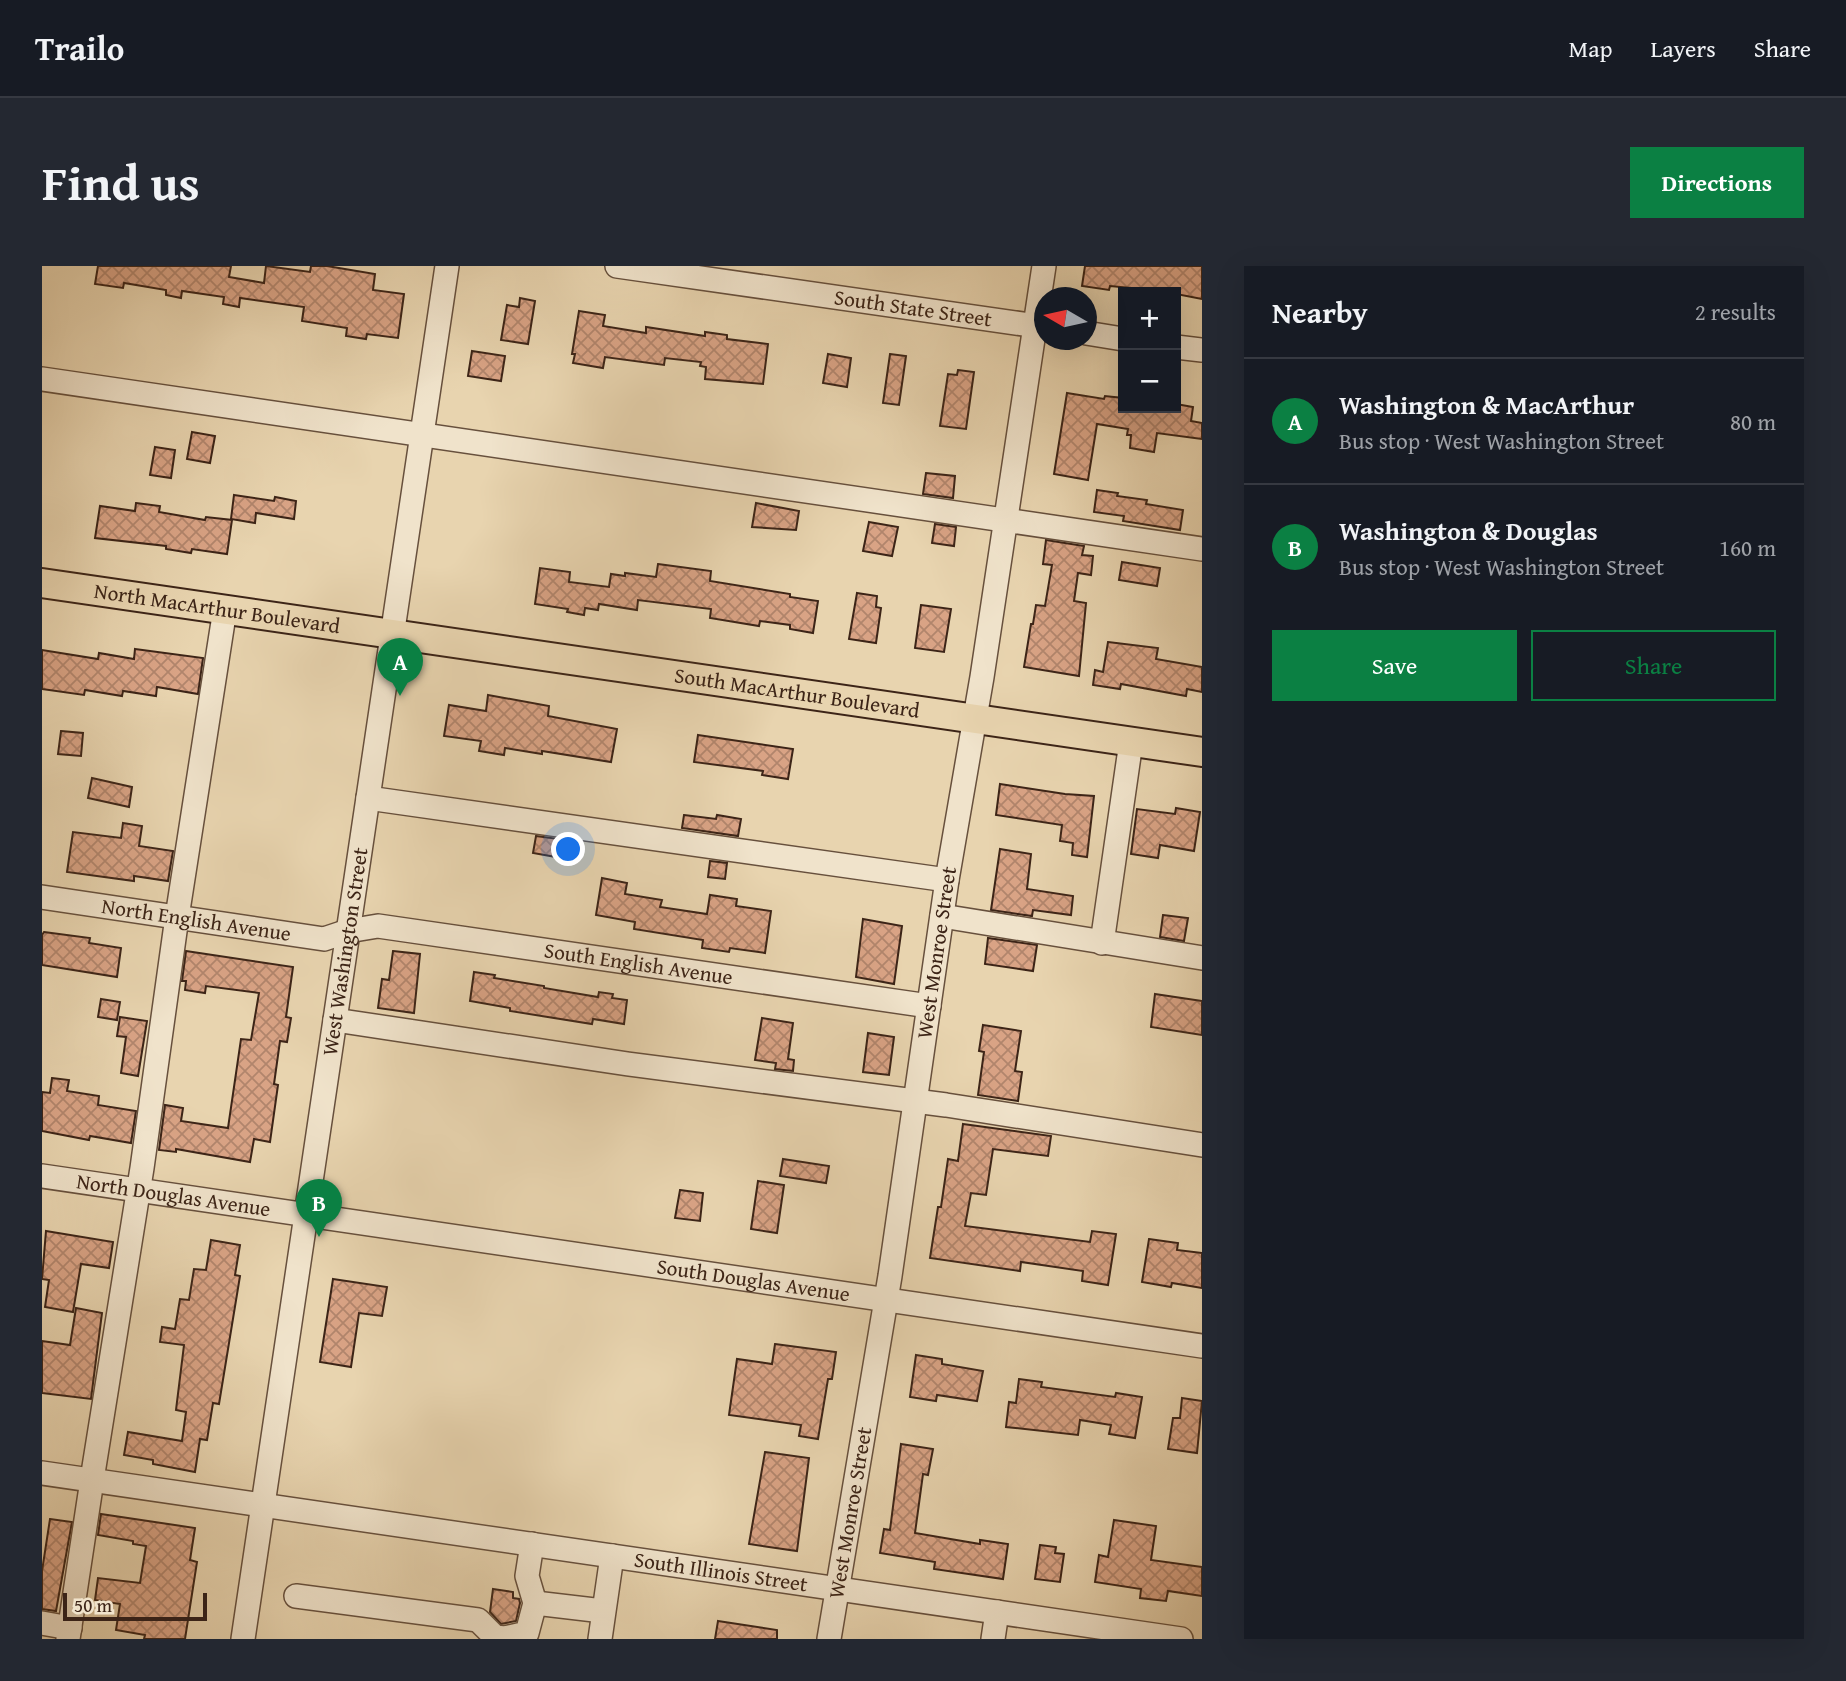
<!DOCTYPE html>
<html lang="en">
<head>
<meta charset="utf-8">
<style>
  :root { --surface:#171b24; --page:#242831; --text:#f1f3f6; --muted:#9ea1a6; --line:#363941; --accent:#0b8043 }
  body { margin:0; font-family:"Gentium Book Plus",serif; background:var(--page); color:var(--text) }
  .controls { position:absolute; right:21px; top:21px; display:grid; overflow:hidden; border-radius:0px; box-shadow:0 7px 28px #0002 }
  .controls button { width:63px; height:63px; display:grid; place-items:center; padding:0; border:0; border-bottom:2px solid var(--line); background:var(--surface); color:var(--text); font:35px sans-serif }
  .compass { position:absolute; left:992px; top:21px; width:63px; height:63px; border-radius:50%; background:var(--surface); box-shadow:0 7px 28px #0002; rotate:279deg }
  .scale { position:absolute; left:21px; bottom:18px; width:144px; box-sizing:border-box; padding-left:7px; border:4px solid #3c2417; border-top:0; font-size:19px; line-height:24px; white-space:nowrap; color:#3c2417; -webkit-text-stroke:5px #f0e3cb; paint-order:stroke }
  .you { position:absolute; left:527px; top:584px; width:24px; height:24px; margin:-18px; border:5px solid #fff; border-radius:50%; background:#1a73e8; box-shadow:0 0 0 10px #1a73e833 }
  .badge { display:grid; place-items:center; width:46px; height:46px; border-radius:50%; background:var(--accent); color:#fff; font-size:23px; font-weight:700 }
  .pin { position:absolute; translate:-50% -58px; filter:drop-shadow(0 2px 4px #0008) }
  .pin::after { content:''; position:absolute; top:37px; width:24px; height:21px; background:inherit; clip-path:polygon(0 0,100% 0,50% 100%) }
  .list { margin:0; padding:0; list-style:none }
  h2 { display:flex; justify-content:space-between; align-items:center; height:91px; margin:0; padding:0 28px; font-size:30px }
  h2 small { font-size:23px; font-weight:400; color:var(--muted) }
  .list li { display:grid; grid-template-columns:46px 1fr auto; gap:21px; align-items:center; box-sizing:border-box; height:126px; padding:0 28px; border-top:2px solid var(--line) }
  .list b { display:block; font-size:26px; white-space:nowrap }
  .list p { margin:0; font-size:23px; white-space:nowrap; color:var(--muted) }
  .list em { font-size:23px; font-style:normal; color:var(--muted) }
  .actions { display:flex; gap:14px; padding:21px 28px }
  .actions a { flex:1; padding:16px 0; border:2px solid var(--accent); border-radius:0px; text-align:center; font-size:24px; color:var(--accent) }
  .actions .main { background:var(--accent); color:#fff }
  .map { position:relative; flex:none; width:1160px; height:1373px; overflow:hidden; border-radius:0px }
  header { display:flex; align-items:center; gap:42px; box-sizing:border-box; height:98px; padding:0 35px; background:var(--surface); border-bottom:2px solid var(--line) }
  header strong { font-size:33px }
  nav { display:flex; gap:38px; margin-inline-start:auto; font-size:24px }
  .intro { display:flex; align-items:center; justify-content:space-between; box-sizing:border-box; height:168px; padding:0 42px }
  h1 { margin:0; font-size:49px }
  .button { padding:18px 32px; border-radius:0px; background:var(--accent); color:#fff; font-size:24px; font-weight:700 }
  main { display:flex; gap:42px; padding:0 42px }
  aside { flex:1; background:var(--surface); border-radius:0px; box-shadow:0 7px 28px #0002 }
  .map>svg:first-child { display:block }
  .building { fill:url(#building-cross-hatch); stroke:#3c2417; stroke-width:2 }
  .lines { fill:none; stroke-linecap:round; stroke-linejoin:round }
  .minor-casing { stroke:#67503d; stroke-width:26 }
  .major-casing { stroke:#3c2417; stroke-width:32 }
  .minor { stroke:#f0e3cb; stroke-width:23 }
  .major { stroke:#e8d4af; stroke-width:28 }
  .labels { text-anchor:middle; stroke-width:7; stroke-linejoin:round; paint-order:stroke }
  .street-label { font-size:21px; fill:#3c2417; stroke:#f0e3cb }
</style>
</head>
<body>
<header>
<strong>Trailo</strong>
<nav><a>Map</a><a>Layers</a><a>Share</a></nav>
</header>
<div class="intro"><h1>Find us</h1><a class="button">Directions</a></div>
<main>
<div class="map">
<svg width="1160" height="1373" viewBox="0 0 1160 1373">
  <defs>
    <pattern id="building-cross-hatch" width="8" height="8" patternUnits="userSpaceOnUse" patternTransform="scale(1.75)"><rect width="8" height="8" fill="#d9a385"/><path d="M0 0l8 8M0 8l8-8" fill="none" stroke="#b1856c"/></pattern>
  </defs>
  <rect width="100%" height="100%" fill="#e8d4af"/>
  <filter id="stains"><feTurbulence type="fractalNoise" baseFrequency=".00286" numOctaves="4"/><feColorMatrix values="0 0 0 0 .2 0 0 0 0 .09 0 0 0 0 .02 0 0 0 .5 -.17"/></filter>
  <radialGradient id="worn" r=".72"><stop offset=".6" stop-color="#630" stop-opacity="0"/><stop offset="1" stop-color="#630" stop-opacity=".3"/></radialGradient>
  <g class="building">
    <polygon points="56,0 189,0 187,11 222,17 224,0 268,6 269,0 285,0 333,8 331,24 362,28 356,72 325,68 324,73 304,70 305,62 260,55 262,41 198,32 197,41 181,38 182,31 140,25 139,32 124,29 124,24 82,17 81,22 53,18"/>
    <polygon points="1043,0 1160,0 1160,33 1134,28 1134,26 1068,20 1067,24 1040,20"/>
    <polygon points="478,32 493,35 486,78 459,74 465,39 477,41"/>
    <polygon points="537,45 563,49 561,60 604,67 604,61 663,70 663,66 685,69 685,73 726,78 721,118 663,113 664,101 658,100 659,96 623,92 622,99 563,91 561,102 531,97 533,88 530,88"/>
    <polygon points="430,85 463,90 459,115 426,110"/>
    <polygon points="786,88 809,92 805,121 781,117"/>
    <polygon points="848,88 864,90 857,139 841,137"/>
    <polygon points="916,104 932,106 924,163 898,160 906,108 915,109"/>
    <polygon points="1025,127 1062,133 1063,130 1081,132 1081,142 1134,142 1134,138 1151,141 1149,155 1160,157 1160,173 1115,167 1112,186 1088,182 1089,169 1085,169 1086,163 1055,158 1046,214 1012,208"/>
    <polygon points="150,166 173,170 168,197 145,193"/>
    <polygon points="113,181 133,184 129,212 108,209"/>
    <polygon points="884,207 913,210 911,232 881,228"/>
    <polygon points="1055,224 1076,227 1075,230 1105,234 1104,238 1141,244 1138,264 1081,255 1082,250 1052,246"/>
    <polygon points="192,229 232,235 233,231 254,235 252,253 214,247 213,257 189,253"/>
    <polygon points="94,237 118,240 117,246 163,254 164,251 190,254 185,288 150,283 149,287 124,283 124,280 53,272 58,240 93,245"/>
    <polygon points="714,237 757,245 754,264 710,261"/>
    <polygon points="827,256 856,261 850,290 821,285"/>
    <polygon points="893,258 914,261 912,280 890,277"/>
    <polygon points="1004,274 1042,280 1040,289 1051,290 1049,309 1036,307 1032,335 1044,337 1037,410 982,401 989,358 991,358 994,339 1003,340 1010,299 1001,298"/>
    <polygon points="1080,296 1118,302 1115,320 1077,314"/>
    <polygon points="616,298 669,305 668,315 748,328 748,331 776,335 771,367 748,363 748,359 718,355 717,360 668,352 669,343 596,334 595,344 557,338 556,344 543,342 542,349 525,346 526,343 493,338 498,302 528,306 527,316 567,321 569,308 583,310 583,307 614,311"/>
    <polygon points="815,327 835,330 834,341 839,342 834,377 807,373"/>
    <polygon points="879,339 909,343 902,386 873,382"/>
    <polygon points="1066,376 1116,382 1114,393 1160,401 1160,426 1145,423 1144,430 1079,418 1078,423 1051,419 1053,404 1061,406"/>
    <polygon points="93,383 161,392 156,428 115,421 114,430 81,425 80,430 43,424 42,429 0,423 0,384 56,393 57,387 92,393"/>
    <polygon points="446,429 507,440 506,450 575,463 569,496 500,485 500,488 463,482 462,489 437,485 439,475 402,470 407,439 444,445"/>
    <polygon points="19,465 41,467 39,490 16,488"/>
    <polygon points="656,469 751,483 746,513 720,509 721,505 652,496"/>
    <polygon points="50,512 90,521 87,541 46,532"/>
    <polygon points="958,518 1023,528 1052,530 1045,591 1030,589 1031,577 1018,575 1020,559 954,549"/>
    <polygon points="1134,542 1158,546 1152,585 1118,579 1116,592 1089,588 1095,543 1133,548"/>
    <polygon points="642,549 674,553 675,549 699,553 696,570 640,562"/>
    <polygon points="81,557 100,560 97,580 131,585 126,615 92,610 92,615 25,606 31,566 79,572"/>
    <polygon points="494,570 517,573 514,591 491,587"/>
    <polygon points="958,583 989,588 985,623 1031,630 1029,649 991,644 990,650 949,644"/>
    <polygon points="668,595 685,597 683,613 666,611"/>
    <polygon points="560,612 585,617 583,628 620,634 618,641 665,648 668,629 695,633 694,640 729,645 723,687 688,682 687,686 660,682 661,674 592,663 593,656 554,649"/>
    <polygon points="1121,649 1146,652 1142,675 1118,671"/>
    <polygon points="821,653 860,660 852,718 814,711"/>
    <polygon points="2,666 48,672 47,677 79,682 75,711 0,699 0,669"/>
    <polygon points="946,672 995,679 991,705 943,698"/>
    <polygon points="144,685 251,701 244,751 249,752 245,776 238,775 232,818 236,819 228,876 212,873 208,896 134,883 134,886 117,884 123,839 141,842 139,855 186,862 199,773 209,774 217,727 164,720 163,727 143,724 144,715 140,715"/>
    <polygon points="351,685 378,688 372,747 336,742 340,713 347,714"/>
    <polygon points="432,706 453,709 452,712 502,720 502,722 556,731 557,726 571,728 570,732 585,734 582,758 551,753 550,758 468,745 468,742 428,735"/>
    <polygon points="1113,728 1160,735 1160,769 1109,761"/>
    <polygon points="59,733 78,736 75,754 56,751"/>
    <polygon points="78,751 105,755 96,810 79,807 84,771 75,770"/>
    <polygon points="720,752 751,757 746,793 752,794 751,805 733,803 734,797 713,794"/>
    <polygon points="941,759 979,765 973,805 980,806 976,835 936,829 942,786 937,785"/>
    <polygon points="826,767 852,771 847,809 821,806"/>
    <polygon points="10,812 27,814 25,825 57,830 56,839 94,845 89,877 48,870 47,874 0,865 0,826 8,827"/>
    <polygon points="921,858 1009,870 1006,890 951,883 944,929 929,927 923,960 1048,976 1050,965 1074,968 1066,1019 1040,1015 1041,1005 979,996 978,1005 888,992 896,941 899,941 906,893 916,895"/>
    <polygon points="741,893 787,900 784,917 738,910"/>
    <polygon points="716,915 742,919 735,967 709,963"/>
    <polygon points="638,924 661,927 658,955 633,952"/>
    <polygon points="4,965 71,976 67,1002 39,998 31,1046 3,1041 7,1014 0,1013"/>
    <polygon points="1107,973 1136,977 1135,984 1160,987 1160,1022 1130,1017 1129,1021 1100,1016"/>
    <polygon points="169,974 198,979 193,1009 198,1010 177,1138 171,1137 165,1174 158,1173 153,1206 111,1198 111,1194 82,1189 86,1166 140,1175 144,1146 134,1144 142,1079 118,1076 120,1061 133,1063 138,1033 147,1034 152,1003 164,1004"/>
    <polygon points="291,1013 345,1021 340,1050 317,1047 309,1101 278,1096"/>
    <polygon points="34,1042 60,1047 49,1133 0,1127 0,1075 28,1079"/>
    <polygon points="733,1078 794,1086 790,1113 786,1113 776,1173 757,1170 759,1159 687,1149 695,1093 730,1098"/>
    <polygon points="874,1089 900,1093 900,1098 941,1105 935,1135 895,1129 894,1135 868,1131"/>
    <polygon points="977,1113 1000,1116 999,1121 1073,1131 1074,1127 1100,1131 1093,1172 1067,1168 1069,1159 1038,1154 1036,1169 964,1161 967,1136 974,1137"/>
    <polygon points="1140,1132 1160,1135 1155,1187 1126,1183 1131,1152 1138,1152"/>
    <polygon points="859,1178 891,1183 886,1209 881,1208 873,1267 938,1278 938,1274 966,1278 961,1313 892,1303 893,1296 838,1287 842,1263 848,1264"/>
    <polygon points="723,1186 767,1192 755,1285 707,1278"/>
    <polygon points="59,1248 153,1262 148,1294 155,1296 143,1373 102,1373 103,1369 74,1364 78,1338 53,1334 56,1312 98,1317 104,1280 91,1278 91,1275 56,1269"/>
    <polygon points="8,1253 30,1256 14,1345 0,1343 0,1305"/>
    <polygon points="1072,1254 1114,1260 1109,1294 1160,1301 1160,1330 1126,1325 1124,1335 1098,1332 1099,1323 1053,1316 1057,1289 1066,1291"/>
    <polygon points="998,1279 1014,1281 1013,1287 1022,1288 1018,1316 993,1313"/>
    <polygon points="451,1323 471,1326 471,1332 477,1333 478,1337 474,1355 459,1358 448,1346"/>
    <polygon points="676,1355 735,1364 735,1373 673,1373"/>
  </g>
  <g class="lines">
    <defs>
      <g id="minor">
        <path id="s1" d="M 575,0 L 1002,61"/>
        <polyline points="1044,67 1081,73"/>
        <polyline points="1134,81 1160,84"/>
        <polyline points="0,113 1160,283"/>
        <polyline points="326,532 905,614"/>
        <path id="s2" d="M 0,631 L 282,673 L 306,665 L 336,660 L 887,740"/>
        <polyline points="900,650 1160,692"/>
        <polyline points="1060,677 1089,476"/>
        <polyline points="293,754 586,798 904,839 1160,879"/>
        <path id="s3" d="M 0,910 L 1160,1080"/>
        <path id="s4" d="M 0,1207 L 1139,1373"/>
        <polyline points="254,1330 436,1354 453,1371 463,1372 485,1367 493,1337 485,1310 490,1278"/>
        <polyline points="493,1337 561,1345"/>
        <polyline points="0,1357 28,1362"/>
        <polyline points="26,1373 52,1201 100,902 135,651 183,343"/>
        <path id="s5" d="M 201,1373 L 405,0"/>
        <polyline points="558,1373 570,1290"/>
        <path id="s6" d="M 787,1373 L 848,1010 L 905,614 L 940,411 L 1002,0"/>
        <polyline points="951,1373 955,1346"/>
      </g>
      <g id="major">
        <path id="s7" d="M 0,317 L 1160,486"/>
      </g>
    </defs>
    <use href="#minor" class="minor-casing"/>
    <use href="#major" class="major-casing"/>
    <use href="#minor" class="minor"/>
    <use href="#major" class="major"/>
  </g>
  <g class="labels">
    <g class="street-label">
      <text dy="7" stroke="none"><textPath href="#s1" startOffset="299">South State Street</textPath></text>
      <text dy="7" stroke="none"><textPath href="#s7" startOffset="177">North MacArthur Boulevard</textPath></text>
      <text dy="7" stroke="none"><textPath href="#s7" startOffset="763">South MacArthur Boulevard</textPath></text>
      <text dy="7" stroke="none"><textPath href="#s2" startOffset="156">North English Avenue</textPath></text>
      <text dy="7" stroke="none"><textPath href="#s5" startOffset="695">West Washington Street</textPath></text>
      <text dy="7" stroke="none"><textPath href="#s6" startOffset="695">West Monroe Street</textPath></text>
      <text dy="7" stroke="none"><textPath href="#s2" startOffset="604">South English Avenue</textPath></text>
      <text dy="7" stroke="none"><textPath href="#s3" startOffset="133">North Douglas Avenue</textPath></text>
      <text dy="7" stroke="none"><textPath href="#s3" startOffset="719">South Douglas Avenue</textPath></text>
      <text dy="7" stroke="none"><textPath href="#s6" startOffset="128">West Monroe Street</textPath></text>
      <text dy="7" stroke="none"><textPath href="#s4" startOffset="686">South Illinois Street</textPath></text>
    </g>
  </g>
  <rect width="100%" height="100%" filter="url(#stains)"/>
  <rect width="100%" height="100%" fill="url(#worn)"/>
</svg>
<div class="controls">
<button>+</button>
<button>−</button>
</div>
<svg class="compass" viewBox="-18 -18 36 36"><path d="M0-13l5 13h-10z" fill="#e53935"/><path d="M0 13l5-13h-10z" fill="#9ea1a6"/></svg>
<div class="scale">50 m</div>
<div class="you"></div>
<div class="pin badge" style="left:358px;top:430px">A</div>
<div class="pin badge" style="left:277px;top:971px">B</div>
</div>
<aside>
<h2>Nearby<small>2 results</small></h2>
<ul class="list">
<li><span class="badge">A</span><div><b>Washington &amp; MacArthur</b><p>Bus stop · West Washington Street</p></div><em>80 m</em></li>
<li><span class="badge">B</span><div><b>Washington &amp; Douglas</b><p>Bus stop · West Washington Street</p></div><em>160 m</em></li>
</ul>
<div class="actions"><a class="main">Save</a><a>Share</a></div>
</aside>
</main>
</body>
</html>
